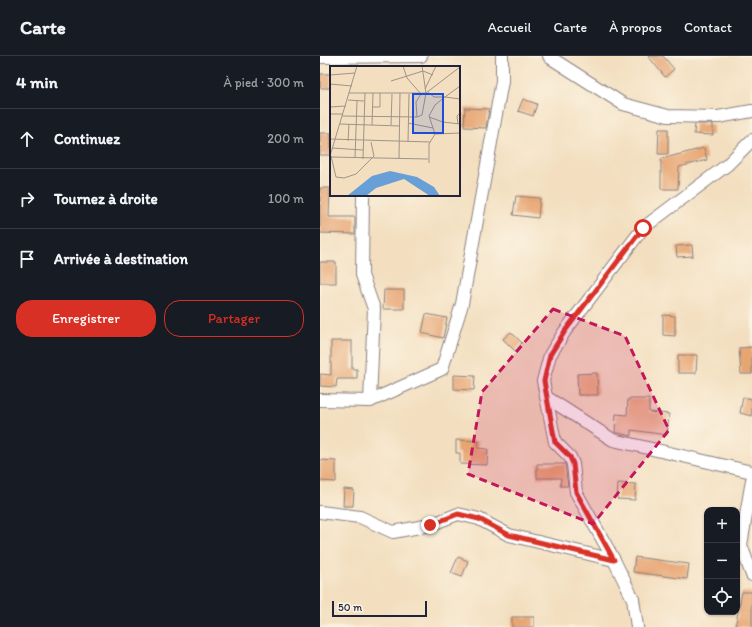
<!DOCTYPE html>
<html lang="fr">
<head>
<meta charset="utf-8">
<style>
  :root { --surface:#171b24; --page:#242831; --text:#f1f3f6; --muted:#9ea1a6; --line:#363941; --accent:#d93025 }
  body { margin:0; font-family:Itim,sans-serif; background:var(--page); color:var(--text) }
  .controls { position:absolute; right:12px; bottom:12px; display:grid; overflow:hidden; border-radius:8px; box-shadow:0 1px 3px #0004 }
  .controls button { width:36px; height:36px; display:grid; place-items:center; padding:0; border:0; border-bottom:1px solid var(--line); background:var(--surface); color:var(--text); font:20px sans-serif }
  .scale { position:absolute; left:12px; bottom:10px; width:95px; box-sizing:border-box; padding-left:4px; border:2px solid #22223b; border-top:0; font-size:11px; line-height:14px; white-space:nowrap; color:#22223b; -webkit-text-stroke:3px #fcf5e5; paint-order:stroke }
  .stop { position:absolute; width:12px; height:12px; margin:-9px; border:3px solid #d93025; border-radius:50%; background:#fff }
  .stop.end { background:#d93025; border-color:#fff; box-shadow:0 1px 4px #0008 }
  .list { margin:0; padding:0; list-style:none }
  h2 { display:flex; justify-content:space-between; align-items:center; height:52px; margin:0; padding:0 16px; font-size:17px }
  h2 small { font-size:13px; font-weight:400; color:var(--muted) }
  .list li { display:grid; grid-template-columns:26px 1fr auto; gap:12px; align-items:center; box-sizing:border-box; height:60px; padding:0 16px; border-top:1px solid var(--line) }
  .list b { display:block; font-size:15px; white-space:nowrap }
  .list em { font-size:13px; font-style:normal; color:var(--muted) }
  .actions { display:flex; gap:8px; padding:12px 16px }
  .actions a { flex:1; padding:9px 0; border:1px solid var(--accent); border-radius:16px; text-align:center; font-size:14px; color:var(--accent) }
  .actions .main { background:var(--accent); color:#fff }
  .icon { flex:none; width:22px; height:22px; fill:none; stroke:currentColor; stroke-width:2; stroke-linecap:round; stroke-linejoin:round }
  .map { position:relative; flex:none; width:432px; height:571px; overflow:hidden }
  header { display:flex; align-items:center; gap:24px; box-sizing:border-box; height:56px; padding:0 20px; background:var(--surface); border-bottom:1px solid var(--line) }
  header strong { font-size:19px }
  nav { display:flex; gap:22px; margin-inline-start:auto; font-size:14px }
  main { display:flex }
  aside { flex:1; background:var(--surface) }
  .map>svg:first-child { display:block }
  .building { fill:#e7a572 }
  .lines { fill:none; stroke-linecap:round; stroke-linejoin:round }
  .minor-casing { stroke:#8a807e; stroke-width:14 }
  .minor { stroke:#fff; stroke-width:12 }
  .route { stroke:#d93025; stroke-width:5 }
  .marked { fill:#c2185b; fill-opacity:0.2; stroke:#c2185b; stroke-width:3; stroke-dasharray:8 5; stroke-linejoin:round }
  .inset-road { fill:none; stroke:#9f938b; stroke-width:1 }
  .view { fill:#1d4ed8; fill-opacity:0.15; stroke:#1d4ed8; stroke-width:2 }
  .inset-edge { fill:none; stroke:#22223b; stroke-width:2 }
</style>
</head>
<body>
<header>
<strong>Carte</strong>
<nav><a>Accueil</a><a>Carte</a><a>À propos</a><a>Contact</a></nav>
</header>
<main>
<aside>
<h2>4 min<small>À pied · 300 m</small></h2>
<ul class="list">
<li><svg class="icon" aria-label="ahead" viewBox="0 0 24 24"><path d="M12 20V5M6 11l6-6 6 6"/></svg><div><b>Continuez</b></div><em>200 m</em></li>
<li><svg class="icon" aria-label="right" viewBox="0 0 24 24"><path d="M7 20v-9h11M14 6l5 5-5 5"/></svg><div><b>Tournez à droite</b></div><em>100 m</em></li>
<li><svg class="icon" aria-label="arrive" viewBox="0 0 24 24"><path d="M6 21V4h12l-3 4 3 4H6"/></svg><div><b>Arrivée à destination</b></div></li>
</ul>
<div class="actions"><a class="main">Enregistrer</a><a>Partager</a></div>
</aside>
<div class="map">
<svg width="432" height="571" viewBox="0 0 432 571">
  <rect width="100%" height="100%" fill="#fcf5e5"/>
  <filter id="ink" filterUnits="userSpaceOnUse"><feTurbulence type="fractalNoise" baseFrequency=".025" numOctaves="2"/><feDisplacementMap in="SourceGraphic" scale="8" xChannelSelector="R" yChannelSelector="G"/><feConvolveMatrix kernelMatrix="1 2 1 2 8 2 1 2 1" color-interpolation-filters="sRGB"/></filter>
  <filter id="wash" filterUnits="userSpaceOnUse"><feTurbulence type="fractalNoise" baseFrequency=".012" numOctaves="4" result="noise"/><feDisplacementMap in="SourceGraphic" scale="16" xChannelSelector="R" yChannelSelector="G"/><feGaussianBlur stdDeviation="0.9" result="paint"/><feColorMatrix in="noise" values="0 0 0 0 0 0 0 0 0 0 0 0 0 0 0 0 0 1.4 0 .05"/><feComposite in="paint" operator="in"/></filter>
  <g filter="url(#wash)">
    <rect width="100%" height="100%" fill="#f3dfc0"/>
    <g id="blocks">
      <g class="building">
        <polygon points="328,0 343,0 354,13 345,21"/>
        <rect x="0" y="18" width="11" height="14"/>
        <polygon points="203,43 217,48 213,60 198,55"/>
        <polygon points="145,52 169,53 166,72 144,71"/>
        <polygon points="375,68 393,68 393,79 374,78"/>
        <polygon points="339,73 348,73 348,98 338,98"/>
        <rect x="0" y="77" width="11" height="22"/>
        <polygon points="384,92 387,104 359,111 358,133 341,133 341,103"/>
        <polygon points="0,132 10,132 9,161 35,161 35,178 0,177"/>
        <polygon points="196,140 220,142 218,162 193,159"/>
        <polygon points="372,189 373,200 357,201 356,190"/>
        <rect x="0" y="206" width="16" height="21"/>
        <polygon points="64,234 84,234 84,253 63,253"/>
        <polygon points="106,258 127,262 123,282 102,277"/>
        <polygon points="343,259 355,260 355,280 343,279"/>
        <polygon points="191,276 202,287 195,295 183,283"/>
        <polygon points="11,285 32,285 32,313 37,313 37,323 17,323 16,331 0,330 0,318 11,319"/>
        <polygon points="432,291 432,318 421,318 419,292"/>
        <polygon points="358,299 377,299 376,317 358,317"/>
        <polygon points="277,317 278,339 258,339 257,318"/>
        <polygon points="134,319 155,320 154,334 134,333"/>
        <polygon points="423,341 432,343 432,360 420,357"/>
        <polygon points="308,343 329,343 329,356 349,358 347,379 311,374 311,380 295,376 296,358 307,359"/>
        <polygon points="136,384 159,385 158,392 168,393 167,409 140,408 140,397 136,397"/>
        <polygon points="0,404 16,405 16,426 0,425"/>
        <polygon points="217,408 245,408 248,430 240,430 241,422 217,422"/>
        <polygon points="298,427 316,428 315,444 297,443"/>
        <polygon points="24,433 34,434 33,450 23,450"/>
        <polygon points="138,501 148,505 142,521 131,517"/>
        <polygon points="315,501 369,508 367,523 313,516"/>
        <polygon points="422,536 432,536 432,571 415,571"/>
        <rect x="192" y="561" width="22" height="10"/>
      </g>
    </g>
  </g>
  <g filter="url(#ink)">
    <use href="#blocks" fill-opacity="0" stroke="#8a807e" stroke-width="1"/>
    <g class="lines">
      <defs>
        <g id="minor">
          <polyline points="229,0 231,2 303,48 348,60 398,61 432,55"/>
          <polyline points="0,1 101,0"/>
          <polyline points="43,139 42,219 54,253 50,345"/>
          <polyline points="226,341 293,384 432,416"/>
          <polyline points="0,344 50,345 122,313 142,248 182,25 182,0"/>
          <polyline points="432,424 421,489 432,519"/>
          <polyline points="0,456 40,461 73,476 110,469 138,458 159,463 189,479 294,504 313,543 317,571"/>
          <polyline points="294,504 256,436 253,408 250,401 235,386 223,325 230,299 245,275 323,172 407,109 432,84"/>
        </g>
      </defs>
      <use href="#minor" class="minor-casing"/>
      <use href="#minor" class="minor"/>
    </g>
  </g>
  <g class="lines" filter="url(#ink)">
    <polyline class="route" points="110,469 138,458 159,463 189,479 294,504 256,436 253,408 250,401 235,386 224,325 230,299 245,275 323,172"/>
  </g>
  <path class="marked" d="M 233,253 L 305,280 L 349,374 L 273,468 L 148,418 L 162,336 Z"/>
  <g transform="translate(10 10)">
    <rect width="130" height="130" fill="#f3dfc0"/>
    <path d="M 60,105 L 87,111 L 104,121 L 110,130 L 100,130 L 74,113 L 46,122 L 36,130 L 17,130 L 42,110 Z" fill="#689fd6"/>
    <path class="inset-road" d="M 73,0 L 77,12 L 91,28 L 86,36 L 87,51M 0,9 L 25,7M 61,15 L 93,5 L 103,9M 0,18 L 22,20M 95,23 L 106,0M 98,26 L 104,31 L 115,31 L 130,20M 19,27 L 96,27 L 92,0M 18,34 L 34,35M 0,41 L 16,40M 43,41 L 50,41 L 50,27M 0,48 L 13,48M 12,50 L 87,51 L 92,49 L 96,27 L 130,1M 99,51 L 113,56 L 130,58M 78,57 L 103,62 L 105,68 L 99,78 L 99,97M 10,58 L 70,60M 128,58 L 127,50 L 130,47M 42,59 L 43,27M 61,59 L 62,28M 103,62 L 99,50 L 105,39 L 115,31 L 130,33M 105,68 L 130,67M 0,73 L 100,76M 18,75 L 19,58M 78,76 L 79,28M 2,82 L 33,84M 0,90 L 27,0M 1,90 L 6,111 L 14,112 L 26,108 L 44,90 L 41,76M 1,91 L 98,93M 25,92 L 27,35M 69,92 L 70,27M 33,93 L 35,27"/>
    <path class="view" d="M 83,28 L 113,28 L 113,67 L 83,67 Z"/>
    <rect width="130" height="130" class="inset-edge"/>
  </g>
</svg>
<div class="controls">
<button>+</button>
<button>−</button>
<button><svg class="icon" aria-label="locate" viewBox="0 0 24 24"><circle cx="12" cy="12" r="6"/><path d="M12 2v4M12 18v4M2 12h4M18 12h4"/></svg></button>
</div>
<div class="scale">50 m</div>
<div class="stop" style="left:323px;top:172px"></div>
<div class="stop end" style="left:110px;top:469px"></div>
</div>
</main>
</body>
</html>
